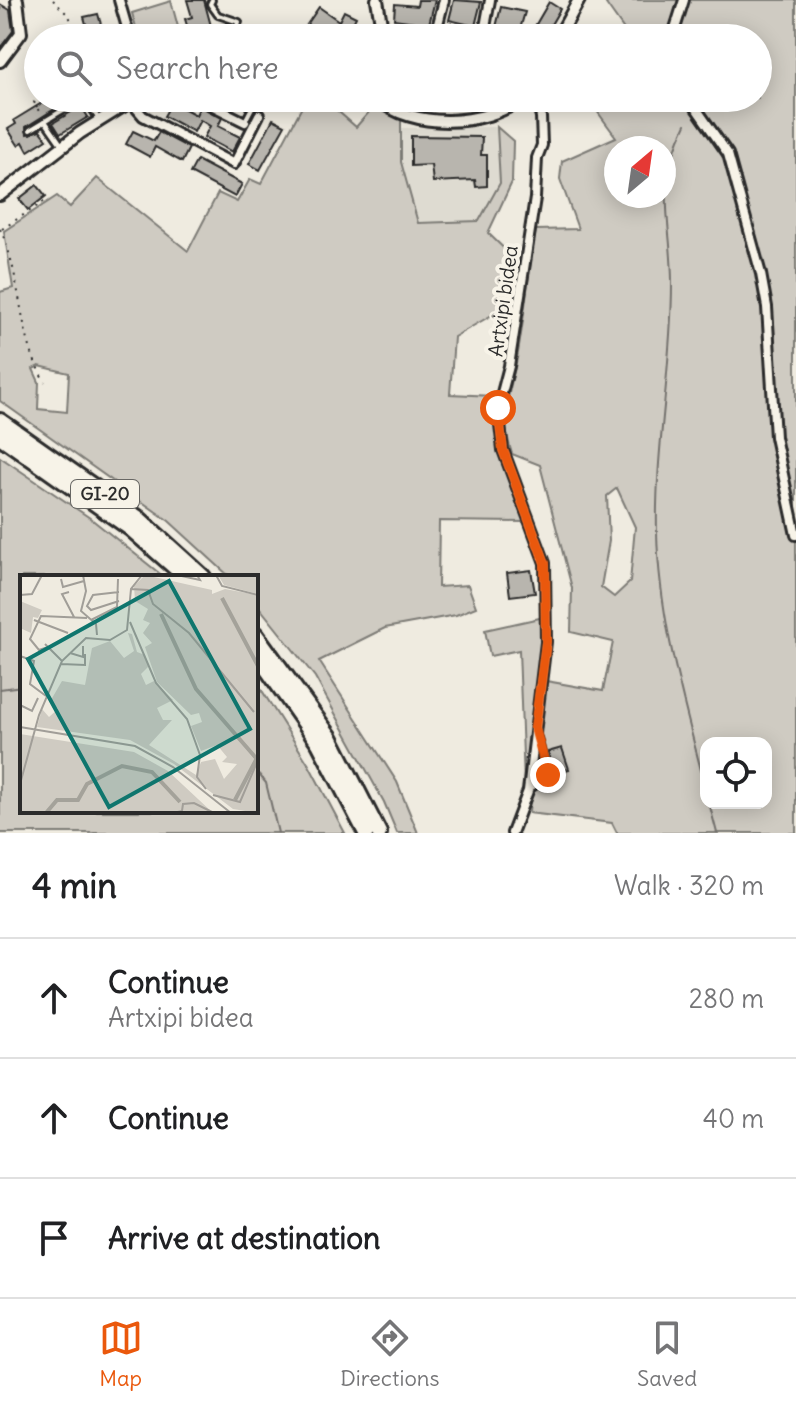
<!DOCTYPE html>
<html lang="en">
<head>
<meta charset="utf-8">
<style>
  :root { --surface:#fff; --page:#f6f6f6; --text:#202124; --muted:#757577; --line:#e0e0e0; --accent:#ea580c }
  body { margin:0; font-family:Delius,sans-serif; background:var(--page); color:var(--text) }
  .controls { position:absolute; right:24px; bottom:24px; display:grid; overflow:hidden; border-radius:16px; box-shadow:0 4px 20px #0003 }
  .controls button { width:72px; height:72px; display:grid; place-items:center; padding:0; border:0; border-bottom:2px solid var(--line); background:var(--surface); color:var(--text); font:40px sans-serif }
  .compass { position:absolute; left:604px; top:136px; width:72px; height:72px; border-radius:50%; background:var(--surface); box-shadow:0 4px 20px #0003; rotate:29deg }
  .stop { position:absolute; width:24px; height:24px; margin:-18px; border:6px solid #ea580c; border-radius:50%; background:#fff }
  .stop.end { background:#ea580c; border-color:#fff; box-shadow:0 2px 8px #0008 }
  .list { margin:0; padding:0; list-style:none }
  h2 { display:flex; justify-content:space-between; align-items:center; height:104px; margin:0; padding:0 32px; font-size:34px }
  h2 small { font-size:26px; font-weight:400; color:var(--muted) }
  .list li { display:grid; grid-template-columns:52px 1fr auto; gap:24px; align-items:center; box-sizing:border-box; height:120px; padding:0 32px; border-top:2px solid var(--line) }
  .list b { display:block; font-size:30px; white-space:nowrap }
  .list p { margin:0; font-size:26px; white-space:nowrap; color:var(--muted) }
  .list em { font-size:26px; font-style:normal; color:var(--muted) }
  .icon { flex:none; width:44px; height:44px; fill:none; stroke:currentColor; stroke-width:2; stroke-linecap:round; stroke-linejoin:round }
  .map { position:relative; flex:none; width:796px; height:833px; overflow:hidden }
  .search { position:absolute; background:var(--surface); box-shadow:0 4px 20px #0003; left:24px; right:24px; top:24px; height:88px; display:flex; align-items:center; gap:20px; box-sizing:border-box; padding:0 28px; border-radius:44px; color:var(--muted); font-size:30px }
  .sheet { height:464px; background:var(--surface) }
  nav { display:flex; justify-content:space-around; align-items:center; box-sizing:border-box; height:112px; border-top:2px solid var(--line); background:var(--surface); font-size:22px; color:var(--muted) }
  nav a { display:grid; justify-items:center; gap:4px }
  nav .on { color:var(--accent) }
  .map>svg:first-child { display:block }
  .built { fill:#dedbd1 }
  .green { fill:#cfcbc2; stroke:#7d7b76; stroke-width:2; fill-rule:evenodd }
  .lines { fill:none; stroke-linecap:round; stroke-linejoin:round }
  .stream { stroke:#74726e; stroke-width:2 }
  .building { fill:#b8b5ae; stroke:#2b2b2b; stroke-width:2 }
  .service-casing { stroke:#2b2b2b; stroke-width:10 }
  .minor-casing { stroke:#2b2b2b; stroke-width:14 }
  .tertiary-casing { stroke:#2b2b2b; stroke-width:16 }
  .motorway-casing { stroke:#2b2b2b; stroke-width:20 }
  .path { stroke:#2b2b2b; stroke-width:2; stroke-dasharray:2 6; stroke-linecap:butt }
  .service { stroke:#f7f3e8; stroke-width:4 }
  .minor { stroke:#f7f3e8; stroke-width:8 }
  .tertiary { stroke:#f7f3e8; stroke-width:10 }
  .motorway { stroke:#f7f3e8; stroke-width:14 }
  .route { stroke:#ea580c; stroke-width:10 }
  .labels { text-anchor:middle; stroke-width:8; stroke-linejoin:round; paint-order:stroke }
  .shield { fill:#f7f3e8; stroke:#686764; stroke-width:2 }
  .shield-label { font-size:18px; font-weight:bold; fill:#2b2b2b }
  .street-label { font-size:20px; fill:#2b2b2b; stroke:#f7f3e8 }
  .inset-river { fill:none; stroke:#a4a29a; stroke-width:4 }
  .inset-road { fill:none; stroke:#a19e98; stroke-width:2 }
  .view { fill:#0f766e; fill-opacity:0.15; stroke:#0f766e; stroke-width:4 }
  .inset-edge { fill:none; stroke:#2b2b2b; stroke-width:4 }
</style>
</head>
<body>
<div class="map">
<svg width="796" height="833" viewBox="0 0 796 833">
  <rect width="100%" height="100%" fill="#efebe0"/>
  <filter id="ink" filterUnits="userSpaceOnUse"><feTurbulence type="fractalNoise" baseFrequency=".0125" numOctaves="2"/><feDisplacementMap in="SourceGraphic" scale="16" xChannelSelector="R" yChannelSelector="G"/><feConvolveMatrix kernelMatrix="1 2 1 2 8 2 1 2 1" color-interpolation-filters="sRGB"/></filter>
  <g filter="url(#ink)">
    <g class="built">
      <polygon points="390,98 514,98 486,111 420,109"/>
      <polygon points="497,127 500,183 479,221 417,223 401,162 402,128"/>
    </g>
    <g class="green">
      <path d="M 611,0 L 796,0 L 796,833 L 617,833 L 612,823 L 529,813 L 533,749 L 546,681 L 603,691 L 613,642 L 571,632 L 572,588 L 540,465 L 512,454 C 499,414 509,397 517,358 C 525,316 528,272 536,230 L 578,229 L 560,179 L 562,161 L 616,137 L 594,107 L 605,98 L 758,98 L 758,38 L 630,38 L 606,4 ZM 616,148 L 664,148 L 664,196 L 616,196 ZM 617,488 L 635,527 L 630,582 L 614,597 L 601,587 L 609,541 L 607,496 ZM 706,743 L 766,743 L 766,803 L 706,803 Z"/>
      <polygon points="171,1 181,38 139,38 132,13"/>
      <path d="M 304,103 L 332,106 L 356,127 L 376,104 L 401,118 L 401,162 L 418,223 L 479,221 L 500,183 L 497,127 L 513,141 L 512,182 L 488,233 L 519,263 L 510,320 L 492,315 L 454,337 L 450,394 L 494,396 L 498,442 L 529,522 L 439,521 L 438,587 L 468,585 L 476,607 L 456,615 L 385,628 L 319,661 L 397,782 L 418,833 L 397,833 L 384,802 L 315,677 L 256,603 L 256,577 L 230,577 L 169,521 L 0,401 L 0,292 L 13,288 L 4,231 L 57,196 L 70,207 L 97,178 L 188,251 L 218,193 L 237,202 L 250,179 L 261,184 ZM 39,366 L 69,373 L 67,412 L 38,409 L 39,382 L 33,369 Z"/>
      <polygon points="0,457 90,518 164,577 22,577 22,811 256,811 256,681 309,765 345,833 0,833"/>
      <polygon points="544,617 544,641 524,783 519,650 490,656 485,630"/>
    </g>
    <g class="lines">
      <g class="stream">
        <path d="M 686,124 C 653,191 672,216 672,284 C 672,367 655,450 657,533 C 659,620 685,706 706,790"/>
        <polyline points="0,689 22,686"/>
        <polyline points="256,771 266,783 278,833"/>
        <polyline points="709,803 717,833"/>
      </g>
    </g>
    <g class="building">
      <polygon points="187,0 204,0 211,26 189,32 185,19 192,17"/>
      <polygon points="418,0 435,0 429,24 394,19 395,4 417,6"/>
      <polygon points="454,0 481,2 475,26 449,20"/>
      <polygon points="549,2 560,9 546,33 535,26"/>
      <polygon points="0,4 10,10 13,31 0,48"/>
      <polygon points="319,7 339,21 344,11 356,17 350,29 354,32 350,38 323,38 306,26"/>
      <polygon points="501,7 525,12 518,36 495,31"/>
      <polygon points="98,14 105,38 90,38 84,17"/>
      <polygon points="50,98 72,98 26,127 27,134 40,130 47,139 28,151 23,142 18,145 8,129 16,124 14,120"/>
      <polygon points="172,102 196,115 200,106 222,118 218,126 240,137 232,152 204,137 210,126 200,120 194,132 164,116"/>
      <polygon points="81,106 88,117 60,134 53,123"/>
      <polygon points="273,119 285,125 260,170 249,164"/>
      <polygon points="133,131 154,141 159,132 189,148 182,162 155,147 150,157 126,144"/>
      <polygon points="411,136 482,137 481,155 487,155 487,186 476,187 475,180 433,182 431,165 411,166"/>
      <polygon points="197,160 242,184 235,197 190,173"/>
      <polygon points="37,185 46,196 28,210 19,199"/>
      <polygon points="531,570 535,593 510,596 507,573"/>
      <polygon points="562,748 569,769 554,773 548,752"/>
    </g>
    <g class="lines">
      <defs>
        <g id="service">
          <polyline points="212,0 210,4 218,15 239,22 236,27 218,29"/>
          <polyline points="85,98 98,118"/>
          <polyline points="45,121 61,144"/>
          <polyline points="245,121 257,98"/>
          <polyline points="30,130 83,98"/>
          <polyline points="529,790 548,777 538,738"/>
        </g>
        <g id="minor">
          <polyline points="119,0 130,38"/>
          <polyline points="438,24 444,0"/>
          <polyline points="483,38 490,0"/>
          <polyline points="672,38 684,0"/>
          <polyline points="208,98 211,105 245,122"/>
          <polyline points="689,98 728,154 761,274 767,307 775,437 796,535"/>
          <polyline points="131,102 143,116 234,164 259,115"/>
          <polyline points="512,833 528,791 546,642 545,563 503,450 498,408 509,366 535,198 537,158 542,145 541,117 536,98"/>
        </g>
        <g id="tertiary">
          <polyline points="377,38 381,23 377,0"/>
          <polyline points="558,38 579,0"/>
          <polyline points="0,61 21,33 17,0"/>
          <path d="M 377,98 C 412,130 485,127 522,98"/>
          <polyline points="0,195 80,133 136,98"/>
        </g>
        <g id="motorway">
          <polyline points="0,421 138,518 203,577"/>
          <polyline points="0,436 130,528 186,577"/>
          <polyline points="256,635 330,737 379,833"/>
          <polyline points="256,653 319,743 366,833"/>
        </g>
      </defs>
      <use href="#service" class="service-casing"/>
      <use href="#minor" class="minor-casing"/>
      <use href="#tertiary" class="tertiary-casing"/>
      <use href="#motorway" class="motorway-casing"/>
      <g class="path">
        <polyline points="53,0 69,16 79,38"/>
        <polyline points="41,98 34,102 41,115"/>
        <path d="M 0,229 C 23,278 17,335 45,382"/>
        <polyline points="2,229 45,201"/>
      </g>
      <use href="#service" class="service"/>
      <use href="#minor" class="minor"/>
      <use href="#tertiary" class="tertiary"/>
      <use href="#motorway" class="motorway"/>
    </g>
  </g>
  <g class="lines" filter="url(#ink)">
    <polyline class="route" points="498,408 503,450 545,563 546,642 535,728 548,775"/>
  </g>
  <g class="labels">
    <rect class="shield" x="71" y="480" width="68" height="28" rx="6"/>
    <g class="shield-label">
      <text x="105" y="500">GI-20</text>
    </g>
    <g class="street-label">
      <text transform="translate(503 301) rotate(-82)" y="7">Artxipi bidea</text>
    </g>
  </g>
  <g transform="translate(20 575)">
    <rect width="238" height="238" fill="#efebe0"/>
    <path d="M 125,0 L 192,15 L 192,19 L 205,14 L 238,20 L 238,238 L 213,234 L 154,189 L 110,165 L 17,152 L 22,134 L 29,142 L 38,134 L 31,125 L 42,106 L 65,110 L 72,73 L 90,66 L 104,83 L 114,76 L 108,58 L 112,59 L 117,77 L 125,80 L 129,91 L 121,99 L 126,110 L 134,106 L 153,125 L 137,133 L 143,145 L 152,145 L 129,170 L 176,200 L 181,187 L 195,184 L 204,204 L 217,189 L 202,187 L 207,182 L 197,170 L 181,176 L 171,151 L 182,147 L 179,138 L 171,140 L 137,107 L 125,72 L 132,68 L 123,58 L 130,48 L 123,45 L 128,34 L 115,26 L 114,11 ZM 198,0 L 238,0 L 238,19 L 204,10 ZM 0,26 L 22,35 L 18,43 L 13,42 L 11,58 L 0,53 ZM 0,159 L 114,177 L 148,196 L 193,238 L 0,238 Z" fill="#cfcbc2"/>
    <path class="inset-river" d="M 202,23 L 238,91M 141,39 L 176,114 L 236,183M 215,225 L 238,181M 26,238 L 37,225 L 58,225 L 67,209 L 102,191 L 132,197 L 160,227"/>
    <path class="inset-road" d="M 63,0 L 66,16 L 61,36 L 76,49 L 77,60M 157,0 L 180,5 L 177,0M 196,0 L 202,11 L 238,20M 41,4 L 43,12 L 64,6M 111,14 L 128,15 L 133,29 L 169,58 L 234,137M 49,17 L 42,19 L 54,42M 99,17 L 73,20 L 67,31 L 71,35 L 99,26M 0,20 L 12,19 L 22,0M 14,45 L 48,58M 71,45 L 97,32 L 98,4M 110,47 L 136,108 L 167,144 L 180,180 L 177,202 L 186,214M 25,69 L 42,86M 28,72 L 19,75 L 10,64 L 21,41 L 67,43M 50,78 L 63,82 L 63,71M 0,81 L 14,86 L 10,109 L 26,121M 41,89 L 65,90 L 65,79M 0,130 L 12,136 L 18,123M 0,152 L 115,171 L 153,192 L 211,238M 0,209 L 19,140 L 42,86 L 66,63 L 90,65 L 107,55 L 111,14 L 122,0M 193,220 L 220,227 L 238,185M 153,238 L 162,236 L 163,229 L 174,228 L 194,238"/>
    <path class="view" d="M 149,6 L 230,154 L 89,232 L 8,84 Z"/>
    <rect width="238" height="238" class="inset-edge"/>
  </g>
</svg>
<div class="controls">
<button><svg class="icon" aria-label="locate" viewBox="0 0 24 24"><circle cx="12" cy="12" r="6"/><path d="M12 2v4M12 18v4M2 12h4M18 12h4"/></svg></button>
</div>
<svg class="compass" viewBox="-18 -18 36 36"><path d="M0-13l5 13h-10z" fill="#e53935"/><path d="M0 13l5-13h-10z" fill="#757577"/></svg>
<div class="stop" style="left:498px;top:408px"></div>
<div class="stop end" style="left:548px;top:775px"></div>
<div class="search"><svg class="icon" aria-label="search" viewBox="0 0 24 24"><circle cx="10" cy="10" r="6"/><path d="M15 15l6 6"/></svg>Search here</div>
</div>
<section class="sheet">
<h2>4 min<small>Walk · 320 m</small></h2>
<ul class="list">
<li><svg class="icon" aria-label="ahead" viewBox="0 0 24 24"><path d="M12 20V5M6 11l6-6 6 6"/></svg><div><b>Continue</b><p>Artxipi bidea</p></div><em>280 m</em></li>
<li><svg class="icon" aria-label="ahead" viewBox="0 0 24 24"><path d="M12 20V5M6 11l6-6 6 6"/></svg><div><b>Continue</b></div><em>40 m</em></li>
<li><svg class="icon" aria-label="arrive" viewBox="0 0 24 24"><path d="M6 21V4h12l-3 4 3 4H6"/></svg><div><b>Arrive at destination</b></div></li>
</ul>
</section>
<nav>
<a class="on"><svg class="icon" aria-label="map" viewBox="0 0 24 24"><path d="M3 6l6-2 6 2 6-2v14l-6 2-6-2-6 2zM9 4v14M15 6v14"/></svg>Map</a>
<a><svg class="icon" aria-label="directions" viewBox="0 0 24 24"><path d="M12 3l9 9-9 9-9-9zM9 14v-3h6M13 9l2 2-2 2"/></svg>Directions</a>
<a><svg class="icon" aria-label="saved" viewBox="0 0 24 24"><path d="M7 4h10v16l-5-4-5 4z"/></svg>Saved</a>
</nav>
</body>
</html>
